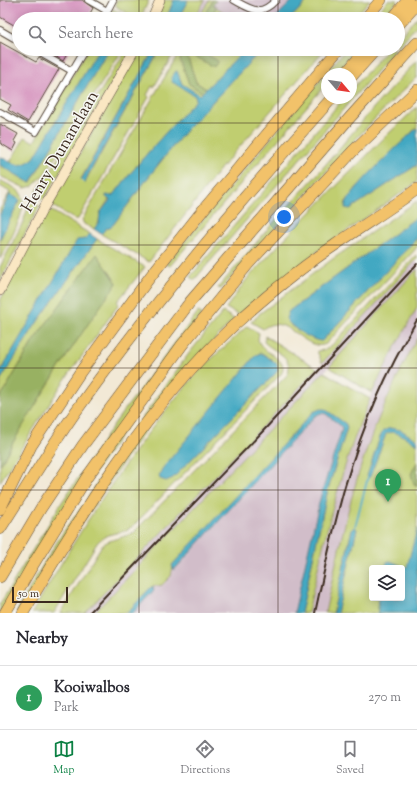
<!DOCTYPE html>
<html lang="en">
<head>
<meta charset="utf-8">
<style>
  :root { --surface:#fff; --page:#f2f2f3; --text:#2b2b33; --muted:#7c7c81; --line:#e1e1e2; --accent:#0b8043 }
  body { margin:0; font-family:"Sorts Mill Goudy",serif; background:var(--page); color:var(--text) }
  .controls { position:absolute; right:12px; bottom:12px; display:grid; overflow:hidden; border-radius:4px; box-shadow:0 2px 10px #0003 }
  .controls button { width:36px; height:36px; display:grid; place-items:center; padding:0; border:0; border-bottom:1px solid var(--line); background:var(--surface); color:var(--text); font:20px sans-serif }
  .compass { position:absolute; left:321px; top:68px; width:36px; height:36px; border-radius:50%; background:var(--surface); box-shadow:0 2px 10px #0003; rotate:119deg }
  .scale { position:absolute; left:12px; bottom:10px; width:56px; box-sizing:border-box; padding-left:4px; border:2px solid #3b2a1e; border-top:0; font-size:11px; line-height:14px; white-space:nowrap; color:#3b2a1e; -webkit-text-stroke:3px #f6f6f2; paint-order:stroke }
  .you { position:absolute; left:284px; top:217px; width:14px; height:14px; margin:-10px; border:3px solid #fff; border-radius:50%; background:#1a73e8; box-shadow:0 0 0 6px #1a73e833 }
  .badge { display:grid; place-items:center; width:26px; height:26px; border-radius:50%; background:var(--accent); color:#fff; font-size:13px; font-weight:700 }
  .pin { position:absolute; translate:-50% -33px; filter:drop-shadow(0 1px 2px #0008) }
  .pin::after { content:''; position:absolute; top:21px; width:14px; height:12px; background:inherit; clip-path:polygon(0 0,100% 0,50% 100%) }
  .list { margin:0; padding:0; list-style:none }
  h2 { display:flex; justify-content:space-between; align-items:center; height:52px; margin:0; padding:0 16px; font-size:17px }
  h2 small { font-size:13px; font-weight:400; color:var(--muted) }
  .list li { display:grid; grid-template-columns:26px 1fr auto; gap:12px; align-items:center; box-sizing:border-box; height:64px; padding:0 16px; border-top:1px solid var(--line) }
  .list b { display:block; font-size:15px; white-space:nowrap }
  .list p { margin:0; font-size:13px; white-space:nowrap; color:var(--muted) }
  .list em { font-size:13px; font-style:normal; color:var(--muted) }
  .icon { flex:none; width:22px; height:22px; fill:none; stroke:currentColor; stroke-width:2; stroke-linecap:round; stroke-linejoin:round }
  .map { position:relative; flex:none; width:417px; height:613px; overflow:hidden }
  .search { position:absolute; background:var(--surface); box-shadow:0 2px 10px #0003; left:12px; right:12px; top:12px; height:44px; display:flex; align-items:center; gap:10px; box-sizing:border-box; padding:0 14px; border-radius:22px; color:var(--muted); font-size:15px }
  .sheet { height:116px; background:var(--surface) }
  nav { display:flex; justify-content:space-around; align-items:center; box-sizing:border-box; height:56px; border-top:1px solid var(--line); background:var(--surface); font-size:11px; color:var(--muted) }
  nav a { display:grid; justify-items:center; gap:2px }
  nav .on { color:var(--accent) }
  .map>svg:first-child { display:block }
  .industrial { fill:#d1bdc9 }
  .green { fill:#c0ce70; stroke:#7e7c47; fill-rule:evenodd }
  .forest { fill:#98b162; stroke:#6a6e40 }
  .water { fill:#42a8c2; stroke:#3e6970 }
  .lines { fill:none; stroke-linecap:round; stroke-linejoin:round }
  .stream { stroke:#42a8c2; stroke-width:2 }
  .building { fill:#d38ab9 }
  .street-casing { stroke:#56473a; stroke-width:8 }
  .secondary-casing { stroke:#56473a; stroke-width:10 }
  .highway-casing { stroke:#56473a; stroke-width:12 }
  .street { stroke:#fff; stroke-width:6 }
  .secondary { stroke:#fae7c3; stroke-width:9 }
  .highway { stroke:#f2c26a; stroke-width:11 }
  .rail { stroke:#3b2a1e; stroke-width:2 }
  .grid { fill:none; stroke:#3b2a1e; stroke-width:1; stroke-opacity:0.55 }
  .labels { text-anchor:middle; stroke-width:3; stroke-linejoin:round; paint-order:stroke }
  .street-label { font-size:17px; fill:#3b2a1e; stroke:#f6f6f2 }
</style>
</head>
<body>
<div class="map">
<svg width="417" height="613" viewBox="0 0 417 613">
  <rect width="100%" height="100%" fill="#f6f6f2"/>
  <filter id="ink" filterUnits="userSpaceOnUse"><feTurbulence type="fractalNoise" baseFrequency=".025" numOctaves="2"/><feDisplacementMap in="SourceGraphic" scale="8" xChannelSelector="R" yChannelSelector="G"/><feConvolveMatrix kernelMatrix="1 2 1 2 8 2 1 2 1" color-interpolation-filters="sRGB"/></filter>
  <filter id="wash" filterUnits="userSpaceOnUse"><feTurbulence type="fractalNoise" baseFrequency=".012" numOctaves="4" result="noise"/><feDisplacementMap in="SourceGraphic" scale="16" xChannelSelector="R" yChannelSelector="G"/><feGaussianBlur stdDeviation="0.9" result="paint"/><feColorMatrix in="noise" values="0 0 0 0 0 0 0 0 0 0 0 0 0 0 0 0 0 1.4 0 .05"/><feComposite in="paint" operator="in"/></filter>
  <g filter="url(#wash)">
    <rect width="100%" height="100%" fill="#f2e9d6"/>
    <g class="industrial">
      <polygon points="196,0 300,0 281,19 184,19"/>
      <polygon points="417,259 417,338 387,397 362,463 346,517 325,613 308,613 327,531 338,487 351,446 372,393 329,367 94,613 85,613 314,372"/>
      <polygon points="321,413 326,414 342,426 342,429 321,495 294,613 133,613 154,590 153,587 163,585 171,576 173,569 175,569 315,416"/>
    </g>
    <g class="green">
      <polygon points="116,0 149,0 140,19 136,19 117,7 116,5"/>
      <polygon points="164,0 174,0 166,19 156,19"/>
      <polygon points="188,0 205,0 194,19 178,19"/>
      <polygon points="209,0 213,0 202,19 198,19"/>
      <polygon points="308,0 370,0 353,19 290,19"/>
      <polygon points="388,0 398,0 382,19 372,19"/>
      <polygon points="216,7 229,16 227,19 210,19"/>
      <polygon points="113,9 129,19 106,19"/>
      <polygon points="417,17 417,25 398,47 398,38"/>
      <path d="M 88,49 L 99,49 L 34,158 C 25,165 21,167 10,162 L 25,137 L 34,142 Z"/>
      <polygon points="109,49 123,49 46,172 33,186 25,188 0,176 0,165 31,182"/>
      <polygon points="127,49 132,49 44,199 39,199 36,193 37,191 51,170"/>
      <polygon points="139,49 154,49 81,179 87,178 160,49 176,49 154,87 152,86 147,95 149,97 78,219 74,219 51,205"/>
      <path d="M 181,49 L 186,49 L 180,59 L 189,84 L 203,93 L 200,95 L 182,84 L 177,71 L 171,78 L 195,96 L 196,100 C 167,131 138,162 113,196 L 111,196 L 100,213 L 99,222 L 94,229 L 84,224 L 82,220 Z"/>
      <polygon points="198,49 241,49 244,50 206,89 196,82 188,58 190,54 218,61"/>
      <polygon points="262,49 325,49 221,168 149,262 101,234 106,229 113,225 150,175 187,129"/>
      <polygon points="346,49 356,49 335,74 327,74 327,83 170,266 166,264"/>
      <polygon points="388,49 396,49 194,280 190,277 344,98 351,98 351,90"/>
      <path d="M 417,60 L 417,77 C 388,104 361,133 335,162 C 296,204 258,247 221,289 L 218,288 L 273,223 L 315,177 L 375,106 Z"/>
      <polygon points="417,107 417,127 357,187 345,203 350,209 417,165 417,182 312,255 239,315 226,308 247,279 289,234 387,135"/>
      <path d="M 0,180 C 6,184 18,188 21,194 C 30,207 7,246 0,259 L 0,239 L 20,200 L 10,195 L 0,215 L 0,209 L 10,192 L 0,186 Z"/>
      <path d="M 417,201 L 417,217 L 293,308 L 291,326 L 316,340 L 322,341 L 417,238 L 417,247 L 413,252 L 326,344 C 306,354 285,310 263,329 L 251,322 L 259,315 L 259,314 L 334,258 Z"/>
      <polygon points="32,202 36,203 39,207 0,281 0,267 23,222 29,205 30,205"/>
      <polygon points="52,211 90,234 85,239 77,241 0,372 0,301 25,250 47,212"/>
      <polygon points="97,239 145,267 117,302 119,304 62,384 0,482 0,465 32,410 85,328 117,283 97,255 34,340 0,398 1,379 36,324"/>
      <polygon points="417,255 417,259 322,363 317,351 325,350 332,345"/>
      <polygon points="417,269 417,308 394,349 372,393 329,367"/>
      <polygon points="198,312 202,314 0,613 0,604 60,505 114,424"/>
      <polygon points="223,312 234,319 185,371 21,613 16,613 41,568 62,534 87,500 105,469 190,352"/>
      <path d="M 247,326 L 259,333 L 258,339 C 261,354 291,359 281,374 L 134,525 L 127,530 L 108,535 L 101,539 L 97,543 L 54,613 L 32,613 C 79,532 129,451 191,380 C 208,360 229,344 247,326 ZM 260,353 L 271,359 L 277,370 L 276,373 L 173,478 L 160,473 L 255,356 Z"/>
      <path d="M 265,336 L 317,368 L 314,372 L 85,613 L 61,613 L 102,545 C 112,538 124,538 134,532 L 288,374 C 293,355 275,353 264,342 Z"/>
      <path d="M 417,338 L 417,613 L 337,613 L 357,529 L 352,529 L 333,613 L 325,613 C 336,563 346,512 362,463 C 376,419 396,379 417,338 ZM 372,568 L 402,568 L 402,598 L 372,598 Z"/>
      <path d="M 324,372 L 370,399 C 340,468 324,540 308,613 L 301,613 L 328,489 L 347,428 L 324,409 L 313,413 L 173,565 L 171,576 L 162,585 L 151,587 L 127,613 L 94,613 Z"/>
    </g>
    <g class="forest">
      <polygon points="213,0 216,1 213,5 216,7 210,19 202,19"/>
      <polygon points="186,49 198,49 218,61 214,67 191,54 188,58 196,82 206,89 203,93 189,84 180,59"/>
      <path d="M 97,254 L 117,283 C 75,341 36,402 0,465 L 0,398 L 34,340 Z"/>
      <polygon points="417,462 417,487 414,484 411,474"/>
    </g>
    <g class="water">
      <polygon points="174,0 188,0 178,19 166,19"/>
      <polygon points="293,0 308,0 290,19 274,19"/>
      <path d="M 99,49 L 109,49 L 30,183 L 0,165 L 0,156 C 15,165 19,169 34,158 Z"/>
      <polygon points="154,49 160,49 88,175 85,184 81,180"/>
      <path d="M 245,49 L 262,49 L 187,129 L 150,175 L 113,225 L 106,229 L 101,234 L 94,229 L 99,222 L 100,213 L 110,200 L 106,197 L 106,195 L 113,196 C 138,162 167,131 196,100 L 195,96 L 172,82 L 171,78 L 176,71 L 177,71 L 182,84 L 200,95 Z"/>
      <path d="M 417,128 L 417,165 L 350,209 L 345,208 C 343,195 405,139 417,128 Z"/>
      <polygon points="10,194 20,200 0,239 0,215"/>
      <path d="M 417,217 L 417,238 L 322,341 C 314,342 288,326 286,318 L 289,311 Z"/>
      <polygon points="90,234 97,239 36,324 0,381 0,372 77,240 85,239"/>
      <polygon points="260,353 265,355 277,364 278,370 276,373 173,478 166,481 160,479 159,476 162,469 255,356"/>
      <polygon points="320,409 325,409 346,424 347,428 328,489 301,613 294,613 321,495 342,429 341,426 326,414 321,413 315,416 175,569 173,569 172,565 313,412"/>
      <path d="M 390,428 L 401,430 L 417,440 L 417,445 C 409,440 395,428 386,434 L 370,477 L 368,477 L 367,476 L 380,437 L 383,431 Z"/>
      <polygon points="354,527 357,529 337,613 333,613 352,529"/>
      <polygon points="417,529 417,613 378,613 378,605 379,598 402,598 402,568 385,568 387,562 390,561 405,567 407,567"/>
      <polygon points="151,587 153,587 154,590 133,613 127,613"/>
    </g>
    <g class="lines">
      <polyline class="stream" points="355,527 368,477"/>
    </g>
    <g id="blocks">
      <g class="building">
        <polygon points="0,0 82,0 93,8 87,19 55,19 49,16 47,19 19,19 19,28 0,17"/>
        <polygon points="0,42 36,62 39,58 59,69 28,122 8,110 11,105 0,99"/>
        <polygon points="44,49 70,49 63,61"/>
        <polygon points="0,124 18,134 14,141 17,143 13,151 0,143"/>
      </g>
    </g>
  </g>
  <g filter="url(#ink)">
    <use href="#blocks" fill-opacity="0" stroke="#56473a" stroke-width="1"/>
    <g class="lines">
      <defs>
        <g id="street">
          <polyline points="88,0 107,11"/>
          <path d="M 234,0 C 252,10 260,17 276,0"/>
          <polyline points="103,19 113,0"/>
          <polyline points="0,30 19,41"/>
          <polyline points="33,49 72,71"/>
          <polyline points="0,112 36,132 85,49"/>
        </g>
        <g id="secondary">
          <polyline points="152,19 160,0"/>
          <polyline points="0,291 43,209 135,49"/>
        </g>
        <g id="highway">
          <polyline points="365,19 381,0"/>
          <polyline points="392,19 408,0"/>
          <polyline points="398,25 417,4"/>
          <polyline points="347,72 366,49"/>
          <polyline points="351,77 376,49"/>
          <polyline points="0,509 31,446 81,371 150,277 203,210 339,49"/>
          <path d="M 0,529 C 26,489 51,446 79,407 C 156,299 243,197 332,98"/>
          <polyline points="0,577 41,508 83,445 190,302 345,123 417,43"/>
          <polyline points="5,613 31,568 87,477 182,345 249,263 353,151 417,90"/>
          <path d="M 23,613 C 83,511 146,408 233,326 C 265,297 299,269 335,245 C 362,226 390,209 417,189"/>
        </g>
      </defs>
      <use href="#street" class="street-casing"/>
      <use href="#secondary" class="secondary-casing"/>
      <use href="#highway" class="highway-casing"/>
      <use href="#street" class="street"/>
      <use href="#secondary" class="secondary"/>
      <use href="#highway" class="highway"/>
      <g class="rail">
        <polyline points="89,613 264,430 417,264"/>
        <path d="M 315,613 C 324,571 333,528 345,486 C 362,428 386,372 417,320"/>
      </g>
    </g>
  </g>
  <path class="grid" d="M 139,0 L 139,19M 278,0 L 278,19M 139,49 L 139,613M 278,49 L 278,613M 0,123 L 417,123M 0,245 L 417,245M 0,368 L 417,368M 0,490 L 417,490"/>
  <g class="labels">
    <g class="street-label">
      <text transform="translate(59 151) rotate(-60)" y="6">Henry Dunantlaan</text>
    </g>
  </g>
</svg>
<div class="controls">
<button><svg class="icon" aria-label="layers" viewBox="0 0 24 24"><path d="M12 4l9 5-9 5-9-5zM3 14l9 5 9-5"/></svg></button>
</div>
<svg class="compass" viewBox="-18 -18 36 36"><path d="M0-13l5 13h-10z" fill="#e53935"/><path d="M0 13l5-13h-10z" fill="#7c7c81"/></svg>
<div class="scale">50 m</div>
<div class="you"></div>
<div class="pin badge" style="left:388px;top:502px;background:#2e9e5b">1</div>
<div class="search"><svg class="icon" aria-label="search" viewBox="0 0 24 24"><circle cx="10" cy="10" r="6"/><path d="M15 15l6 6"/></svg>Search here</div>
</div>
<section class="sheet">
<h2>Nearby<small></small></h2>
<ul class="list">
<li><span class="badge" style="background:#2e9e5b">1</span><div><b>Kooiwalbos</b><p>Park</p></div><em>270 m</em></li>
</ul>
</section>
<nav>
<a class="on"><svg class="icon" aria-label="map" viewBox="0 0 24 24"><path d="M3 6l6-2 6 2 6-2v14l-6 2-6-2-6 2zM9 4v14M15 6v14"/></svg>Map</a>
<a><svg class="icon" aria-label="directions" viewBox="0 0 24 24"><path d="M12 3l9 9-9 9-9-9zM9 14v-3h6M13 9l2 2-2 2"/></svg>Directions</a>
<a><svg class="icon" aria-label="saved" viewBox="0 0 24 24"><path d="M7 4h10v16l-5-4-5 4z"/></svg>Saved</a>
</nav>
</body>
</html>
